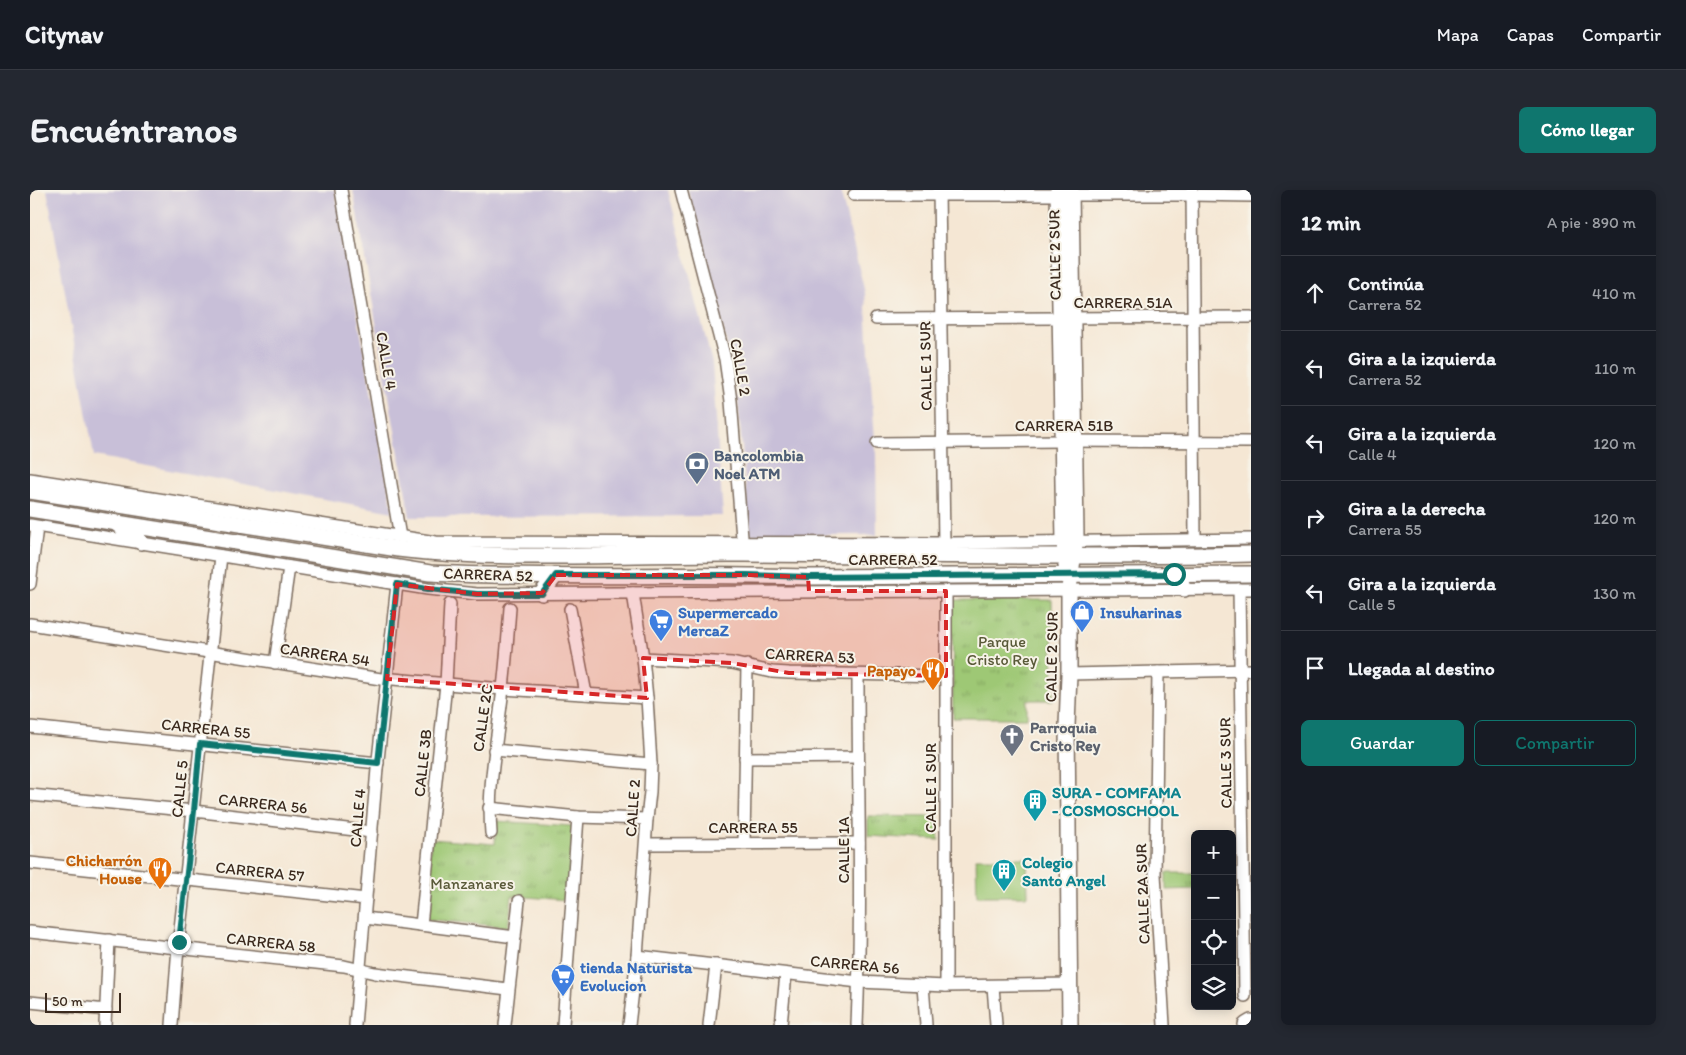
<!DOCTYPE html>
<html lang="es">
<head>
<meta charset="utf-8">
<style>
  :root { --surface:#171b24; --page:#242831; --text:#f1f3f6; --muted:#9ea1a6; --line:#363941; --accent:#0f766e }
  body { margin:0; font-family:Itim,sans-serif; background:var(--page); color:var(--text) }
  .controls { position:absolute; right:15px; bottom:15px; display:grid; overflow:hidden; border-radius:8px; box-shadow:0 2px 12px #0003 }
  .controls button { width:45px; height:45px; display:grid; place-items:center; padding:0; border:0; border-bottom:1px solid var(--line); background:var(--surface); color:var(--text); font:25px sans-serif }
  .scale { position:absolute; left:15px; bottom:12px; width:76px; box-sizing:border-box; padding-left:5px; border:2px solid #3b2a1e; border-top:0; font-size:14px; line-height:18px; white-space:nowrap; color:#3b2a1e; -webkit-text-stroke:4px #f7f3e8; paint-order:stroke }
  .stop { position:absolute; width:15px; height:15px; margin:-11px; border:4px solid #0f766e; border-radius:50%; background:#fff }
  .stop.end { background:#0f766e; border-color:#fff; box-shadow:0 1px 5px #0008 }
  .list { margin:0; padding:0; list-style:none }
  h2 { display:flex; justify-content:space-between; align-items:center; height:65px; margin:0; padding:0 20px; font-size:21px }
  h2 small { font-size:16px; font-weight:400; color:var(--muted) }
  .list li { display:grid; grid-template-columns:32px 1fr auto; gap:15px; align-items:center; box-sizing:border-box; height:75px; padding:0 20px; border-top:1px solid var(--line) }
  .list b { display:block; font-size:19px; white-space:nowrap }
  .list p { margin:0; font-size:16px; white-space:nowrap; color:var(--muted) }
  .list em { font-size:16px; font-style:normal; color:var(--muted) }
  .actions { display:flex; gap:10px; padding:15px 20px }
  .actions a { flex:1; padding:11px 0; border:1px solid var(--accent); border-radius:8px; text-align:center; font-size:18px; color:var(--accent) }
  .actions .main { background:var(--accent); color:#fff }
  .icon { flex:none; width:28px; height:28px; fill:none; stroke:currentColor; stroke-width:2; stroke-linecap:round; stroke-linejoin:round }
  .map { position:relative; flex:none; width:1221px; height:835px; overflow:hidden; border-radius:8px }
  header { display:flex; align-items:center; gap:30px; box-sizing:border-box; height:70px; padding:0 25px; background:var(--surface); border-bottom:1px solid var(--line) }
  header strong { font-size:24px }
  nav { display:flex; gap:28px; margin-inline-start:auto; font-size:18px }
  .intro { display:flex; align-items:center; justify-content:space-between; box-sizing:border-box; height:120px; padding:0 30px }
  h1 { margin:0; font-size:35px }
  .button { padding:12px 22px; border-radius:8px; background:var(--accent); color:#fff; font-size:18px; font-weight:700 }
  main { display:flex; gap:30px; padding:0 30px }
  aside { flex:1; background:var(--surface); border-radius:8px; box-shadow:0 2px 12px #0003 }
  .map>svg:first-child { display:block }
  .industrial { fill:#c8bfd8 }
  .grass { fill:#9ec874; stroke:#6c7949 }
  .park { fill:url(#park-tufts); stroke:#6c7949 }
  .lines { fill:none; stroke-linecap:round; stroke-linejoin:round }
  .minor-casing { stroke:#7c6c5e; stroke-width:14 }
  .major-casing { stroke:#7c6c5e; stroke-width:18 }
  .minor { stroke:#fff; stroke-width:11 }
  .major { stroke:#fff; stroke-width:15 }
  .route { stroke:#0f766e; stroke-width:6 }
  .marked { fill:#d62828; fill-opacity:0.2; stroke:#d62828; stroke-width:4; stroke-dasharray:10 6; stroke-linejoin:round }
  .labels { text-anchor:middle; stroke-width:4; stroke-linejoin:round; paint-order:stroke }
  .street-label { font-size:16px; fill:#3b2a1e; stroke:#f7f3e8 }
  .service-label { font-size:16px; font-weight:bold; fill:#4e5e75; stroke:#f7f3e8; text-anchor:start }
  .shop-label { font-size:16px; font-weight:bold; fill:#366cbe; stroke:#f7f3e8; text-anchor:start }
  .park-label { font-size:16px; fill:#595938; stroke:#f7f3e8 }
  .food-label { font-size:16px; font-weight:bold; fill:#c56008; stroke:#f7f3e8; text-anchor:end }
  .worship-label { font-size:16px; font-weight:bold; fill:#5b616d; stroke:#f7f3e8; text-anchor:start }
  .culture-label { font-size:16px; font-weight:bold; fill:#0d838f; stroke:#f7f3e8; text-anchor:start }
</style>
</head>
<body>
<header>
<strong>Citynav</strong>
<nav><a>Mapa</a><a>Capas</a><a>Compartir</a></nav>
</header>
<div class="intro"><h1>Encuéntranos</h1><a class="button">Cómo llegar</a></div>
<main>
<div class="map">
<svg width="1221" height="835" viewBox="0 0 1221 835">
  <defs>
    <pattern id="park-tufts" width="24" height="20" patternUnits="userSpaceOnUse" patternTransform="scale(1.25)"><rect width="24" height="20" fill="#9ec874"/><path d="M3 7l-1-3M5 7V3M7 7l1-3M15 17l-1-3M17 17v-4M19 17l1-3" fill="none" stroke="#82a35f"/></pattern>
  </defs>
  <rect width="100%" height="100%" fill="#f7f3e8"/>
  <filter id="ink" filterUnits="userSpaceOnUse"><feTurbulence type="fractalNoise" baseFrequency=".02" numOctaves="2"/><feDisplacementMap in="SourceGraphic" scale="10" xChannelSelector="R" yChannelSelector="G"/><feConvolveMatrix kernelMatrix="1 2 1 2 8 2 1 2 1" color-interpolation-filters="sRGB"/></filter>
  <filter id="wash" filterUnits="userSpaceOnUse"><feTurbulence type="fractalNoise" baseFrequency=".0096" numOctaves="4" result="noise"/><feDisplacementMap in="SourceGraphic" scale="20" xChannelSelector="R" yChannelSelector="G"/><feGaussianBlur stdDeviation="1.12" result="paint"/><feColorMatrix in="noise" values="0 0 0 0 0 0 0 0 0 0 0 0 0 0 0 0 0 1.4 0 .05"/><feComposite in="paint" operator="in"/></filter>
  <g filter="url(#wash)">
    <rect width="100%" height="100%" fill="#f5e7d4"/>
    <g class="industrial">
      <polygon points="17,0 305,0 363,322 64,266"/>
      <polygon points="323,0 638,0 682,173 693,326 380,327"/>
      <polygon points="658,0 810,0 835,103 846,265 847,345 720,345 706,190"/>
    </g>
    <polygon class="grass" points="946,668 997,668 998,706 947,706"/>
    <g class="park">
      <polygon points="922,410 1022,410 1023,510 997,510 997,528 923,528"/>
      <polygon points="838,626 907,627 909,650 838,646"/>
      <polygon points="466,631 543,636 538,710 482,706 478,737 394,729 401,649 465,654"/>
      <polygon points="1136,683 1165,683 1165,699 1136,700"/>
    </g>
  </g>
  <g filter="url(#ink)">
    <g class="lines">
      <defs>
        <g id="minor">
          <polyline points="311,0 370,347"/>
          <polyline points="651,0 695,169 701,211 713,360"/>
          <polyline points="909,0 914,353"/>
          <polyline points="1162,0 1165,349"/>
          <polyline points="824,5 1162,5 1221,6"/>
          <polyline points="846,129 1221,127"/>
          <polyline points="847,253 1032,251 1221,252"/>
          <polyline points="0,289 406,352 921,353 1221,349"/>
          <polyline points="0,335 398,399 447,404 1221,399"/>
          <polyline points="0,394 7,337"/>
          <polyline points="1209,399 1215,806"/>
          <polyline points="540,419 556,504"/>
          <polyline points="0,434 351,489 363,489 473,499 617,508"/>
          <polyline points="613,468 702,473 742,482 759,483 916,486"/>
          <polyline points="245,473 259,377"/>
          <polyline points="1128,482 1125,684 1134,835"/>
          <polyline points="1039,484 1221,480"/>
          <polyline points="0,537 348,573"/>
          <polyline points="464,560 621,574"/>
          <polyline points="715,568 828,567"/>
          <polyline points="0,605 164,621 342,642"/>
          <polyline points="459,618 548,627 617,629"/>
          <path d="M 461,643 C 457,594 468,547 473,498 C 476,472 478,445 480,418"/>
          <polyline points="714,653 717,475"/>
          <polyline points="616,654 829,653"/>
          <polyline points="0,673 336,709"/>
          <polyline points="335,728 485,747"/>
          <polyline points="391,735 416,494 420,414"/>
          <polyline points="0,742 314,776 345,783 478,799"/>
          <polyline points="607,766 829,792 916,796 1040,794"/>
          <polyline points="893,795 896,835"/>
          <polyline points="916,796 916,401"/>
          <polyline points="963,796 966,835"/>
          <polyline points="0,812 76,820"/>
          <polyline points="75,835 79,750"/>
          <polyline points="142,835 148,757 191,366"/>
          <polyline points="325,835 347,579 367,394"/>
          <polyline points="475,835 489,711"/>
          <polyline points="533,835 548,627"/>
          <polyline points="599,835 607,766 617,629 620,602 621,574 617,508 613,468 603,403"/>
          <polyline points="679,835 686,775"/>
          <polyline points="751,835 756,784"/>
          <path d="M 827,835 C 832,718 828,601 828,485"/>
        </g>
        <g id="major">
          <polyline points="1028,0 1034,352 1036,376"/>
          <path d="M 0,301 L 368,359 C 483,372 600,363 715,364 C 884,365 1052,368 1221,364"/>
          <path d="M 0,319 L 400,383 C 526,389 652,383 778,387 L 1221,384"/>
          <polyline points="87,334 111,352"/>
          <polyline points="1144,384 1154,399"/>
          <polyline points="512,403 526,385"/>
          <polyline points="1040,835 1037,536 1039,484 1039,399 1046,347 1041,0"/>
          <polyline points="1216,835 1221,832"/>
        </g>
      </defs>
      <use href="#minor" class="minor-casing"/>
      <use href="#major" class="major-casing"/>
      <use href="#minor" class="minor"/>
      <use href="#major" class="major"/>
    </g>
  </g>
  <g class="lines" filter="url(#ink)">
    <polyline class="route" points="149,752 164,621 170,554 348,573 367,394 398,399 447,404 512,404 526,385 717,385 778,387 1144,384"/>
  </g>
  <path class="marked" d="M 526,385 L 717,385 L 778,387 L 779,401 L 916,401 L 916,486 L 759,483 L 702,473 L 613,468 L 617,508 L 357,489 L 367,394 L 447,404 L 512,403 Z"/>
  <defs>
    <symbol id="bank-pin" viewBox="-11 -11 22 30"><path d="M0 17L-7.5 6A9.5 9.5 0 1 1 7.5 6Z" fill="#5c6f8a" stroke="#f7f3e8"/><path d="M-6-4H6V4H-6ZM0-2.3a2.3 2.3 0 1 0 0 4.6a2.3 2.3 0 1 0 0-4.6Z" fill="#fff"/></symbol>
    <symbol id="shop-pin" viewBox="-11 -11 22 30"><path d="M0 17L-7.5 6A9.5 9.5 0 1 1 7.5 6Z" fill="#3f7fe0" stroke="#f7f3e8"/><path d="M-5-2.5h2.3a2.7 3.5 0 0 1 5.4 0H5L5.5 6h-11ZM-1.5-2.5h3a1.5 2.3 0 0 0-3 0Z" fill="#fff"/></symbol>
    <symbol id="supermarket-pin" viewBox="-11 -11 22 30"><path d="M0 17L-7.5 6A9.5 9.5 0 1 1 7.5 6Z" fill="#3f7fe0" stroke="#f7f3e8"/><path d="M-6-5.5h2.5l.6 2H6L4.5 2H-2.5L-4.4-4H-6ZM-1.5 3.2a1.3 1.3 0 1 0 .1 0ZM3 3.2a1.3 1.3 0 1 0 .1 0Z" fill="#fff"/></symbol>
    <symbol id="restaurant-pin" viewBox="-11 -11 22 30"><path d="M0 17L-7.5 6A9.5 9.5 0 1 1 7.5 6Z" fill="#e8710a" stroke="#f7f3e8"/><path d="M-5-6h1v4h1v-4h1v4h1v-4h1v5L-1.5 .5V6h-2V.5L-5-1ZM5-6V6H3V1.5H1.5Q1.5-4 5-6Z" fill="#fff"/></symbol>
    <symbol id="church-pin" viewBox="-11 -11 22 30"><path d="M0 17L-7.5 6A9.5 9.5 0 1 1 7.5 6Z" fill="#6b7280" stroke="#f7f3e8"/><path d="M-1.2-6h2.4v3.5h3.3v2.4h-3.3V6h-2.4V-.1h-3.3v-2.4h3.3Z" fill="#fff"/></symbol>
    <symbol id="building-pin" viewBox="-11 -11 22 30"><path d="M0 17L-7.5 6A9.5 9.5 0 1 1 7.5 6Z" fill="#0f9aa8" stroke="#f7f3e8"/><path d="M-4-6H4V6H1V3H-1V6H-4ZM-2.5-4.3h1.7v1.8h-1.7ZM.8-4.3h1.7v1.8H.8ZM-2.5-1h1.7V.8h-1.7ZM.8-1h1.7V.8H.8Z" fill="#fff"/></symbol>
  </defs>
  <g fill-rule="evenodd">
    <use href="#bank-pin" x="653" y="260" width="28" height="38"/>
    <use href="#shop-pin" x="1038" y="408" width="28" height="38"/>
    <use href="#supermarket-pin" x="617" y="417" width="28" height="38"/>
    <use href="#restaurant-pin" x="889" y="466" width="28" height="38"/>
    <use href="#church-pin" x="968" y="532" width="28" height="38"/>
    <use href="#building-pin" x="991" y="597" width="28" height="38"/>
    <use href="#restaurant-pin" x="116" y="665" width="28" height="38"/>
    <use href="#building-pin" x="960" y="667" width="28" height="38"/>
    <use href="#supermarket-pin" x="519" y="772" width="28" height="38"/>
  </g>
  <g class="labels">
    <g class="street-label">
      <text transform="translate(1024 65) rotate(-91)" y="6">CALLE 2 SUR</text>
      <text x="1093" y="118">CARRERA 51A</text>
      <text transform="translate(357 171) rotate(80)" y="6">CALLE 4</text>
      <text transform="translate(895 176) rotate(-91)" y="6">CALLE 1 SUR</text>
      <text transform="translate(711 177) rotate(80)" y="6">CALLE 2</text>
      <text x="1034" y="241">CARRERA 51B</text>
      <text x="863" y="375">CARRERA 52</text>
      <text transform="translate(458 384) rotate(2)" y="6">CARRERA 52</text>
      <text transform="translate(295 464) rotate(8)" y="6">CARRERA 54</text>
      <text transform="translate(780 465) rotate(3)" y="6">CARRERA 53</text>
      <text transform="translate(1021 467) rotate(-89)" y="6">CALLE 2 SUR</text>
      <text transform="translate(452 528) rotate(-82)" y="6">CALLE 2C</text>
      <text transform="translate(176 538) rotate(6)" y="6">CARRERA 55</text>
      <text transform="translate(392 573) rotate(-84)" y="6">CALLE 3B</text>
      <text transform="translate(1195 573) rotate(-91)" y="6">CALLE 3 SUR</text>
      <text transform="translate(900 598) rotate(-90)" y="6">CALLE 1 SUR</text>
      <text transform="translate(149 599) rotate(-84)" y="6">CALLE 5</text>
      <text transform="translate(233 613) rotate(6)" y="6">CARRERA 56</text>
      <text transform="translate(602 618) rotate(-86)" y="6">CALLE 2</text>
      <text transform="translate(327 628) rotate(-85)" y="6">CALLE 4</text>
      <text x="723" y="643">CARRERA 55</text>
      <text transform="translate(813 660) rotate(-90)" y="6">CALLE 1A</text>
      <text transform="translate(230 681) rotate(6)" y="6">CARRERA 57</text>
      <text transform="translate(1112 704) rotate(-92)" y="6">CALLE 2A SUR</text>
      <text transform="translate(241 752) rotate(6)" y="6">CARRERA 58</text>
      <text transform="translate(825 774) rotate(5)" y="6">CARRERA 56</text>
    </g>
    <g class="service-label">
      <text x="684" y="271">Bancolombia<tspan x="684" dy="18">Noel ATM</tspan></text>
    </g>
    <g class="shop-label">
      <text x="648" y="428">Supermercado<tspan x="648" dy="18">MercaZ</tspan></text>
      <text x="1070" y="428">Insuharinas</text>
      <text x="550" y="783">tienda Naturista<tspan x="550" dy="18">Evolucion</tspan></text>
    </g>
    <g class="park-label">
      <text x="972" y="457">Parque<tspan x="972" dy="18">Cristo Rey</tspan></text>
      <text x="442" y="699">Manzanares</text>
    </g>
    <g class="food-label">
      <text x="886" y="486">Papayo</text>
      <text x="112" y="676">Chicharrón<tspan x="112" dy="18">House</tspan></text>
    </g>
    <g class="worship-label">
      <text x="1000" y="543">Parroquia<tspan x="1000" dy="18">Cristo Rey</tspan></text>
    </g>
    <g class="culture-label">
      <text x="1022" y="608">SURA - COMFAMA<tspan x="1022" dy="18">- COSMOSCHOOL</tspan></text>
      <text x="992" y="678">Colegio<tspan x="992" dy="18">Santo Angel</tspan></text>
    </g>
  </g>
</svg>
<div class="controls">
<button>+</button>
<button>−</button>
<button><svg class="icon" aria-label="locate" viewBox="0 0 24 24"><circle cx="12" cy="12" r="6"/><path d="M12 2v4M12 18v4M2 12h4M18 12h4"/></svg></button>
<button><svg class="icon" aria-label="layers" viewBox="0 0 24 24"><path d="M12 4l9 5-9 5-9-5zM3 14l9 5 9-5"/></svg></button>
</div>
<div class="scale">50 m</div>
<div class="stop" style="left:1144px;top:384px"></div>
<div class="stop end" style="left:149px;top:752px"></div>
</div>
<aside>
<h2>12 min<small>A pie · 890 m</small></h2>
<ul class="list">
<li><svg class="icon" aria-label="ahead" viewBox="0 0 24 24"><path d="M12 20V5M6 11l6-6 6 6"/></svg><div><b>Continúa</b><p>Carrera 52</p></div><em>410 m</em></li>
<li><svg class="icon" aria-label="left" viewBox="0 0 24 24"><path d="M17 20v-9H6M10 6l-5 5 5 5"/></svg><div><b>Gira a la izquierda</b><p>Carrera 52</p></div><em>110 m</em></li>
<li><svg class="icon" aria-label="left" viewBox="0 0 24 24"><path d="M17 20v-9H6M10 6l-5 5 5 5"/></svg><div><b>Gira a la izquierda</b><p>Calle 4</p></div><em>120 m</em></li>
<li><svg class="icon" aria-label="right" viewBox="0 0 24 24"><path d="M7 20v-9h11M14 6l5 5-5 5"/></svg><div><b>Gira a la derecha</b><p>Carrera 55</p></div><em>120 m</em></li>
<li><svg class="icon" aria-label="left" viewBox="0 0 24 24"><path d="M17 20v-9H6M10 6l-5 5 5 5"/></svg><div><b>Gira a la izquierda</b><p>Calle 5</p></div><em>130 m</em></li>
<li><svg class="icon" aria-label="arrive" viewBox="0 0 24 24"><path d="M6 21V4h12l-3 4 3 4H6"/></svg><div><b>Llegada al destino</b></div></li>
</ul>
<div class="actions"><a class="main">Guardar</a><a>Compartir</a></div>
</aside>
</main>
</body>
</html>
